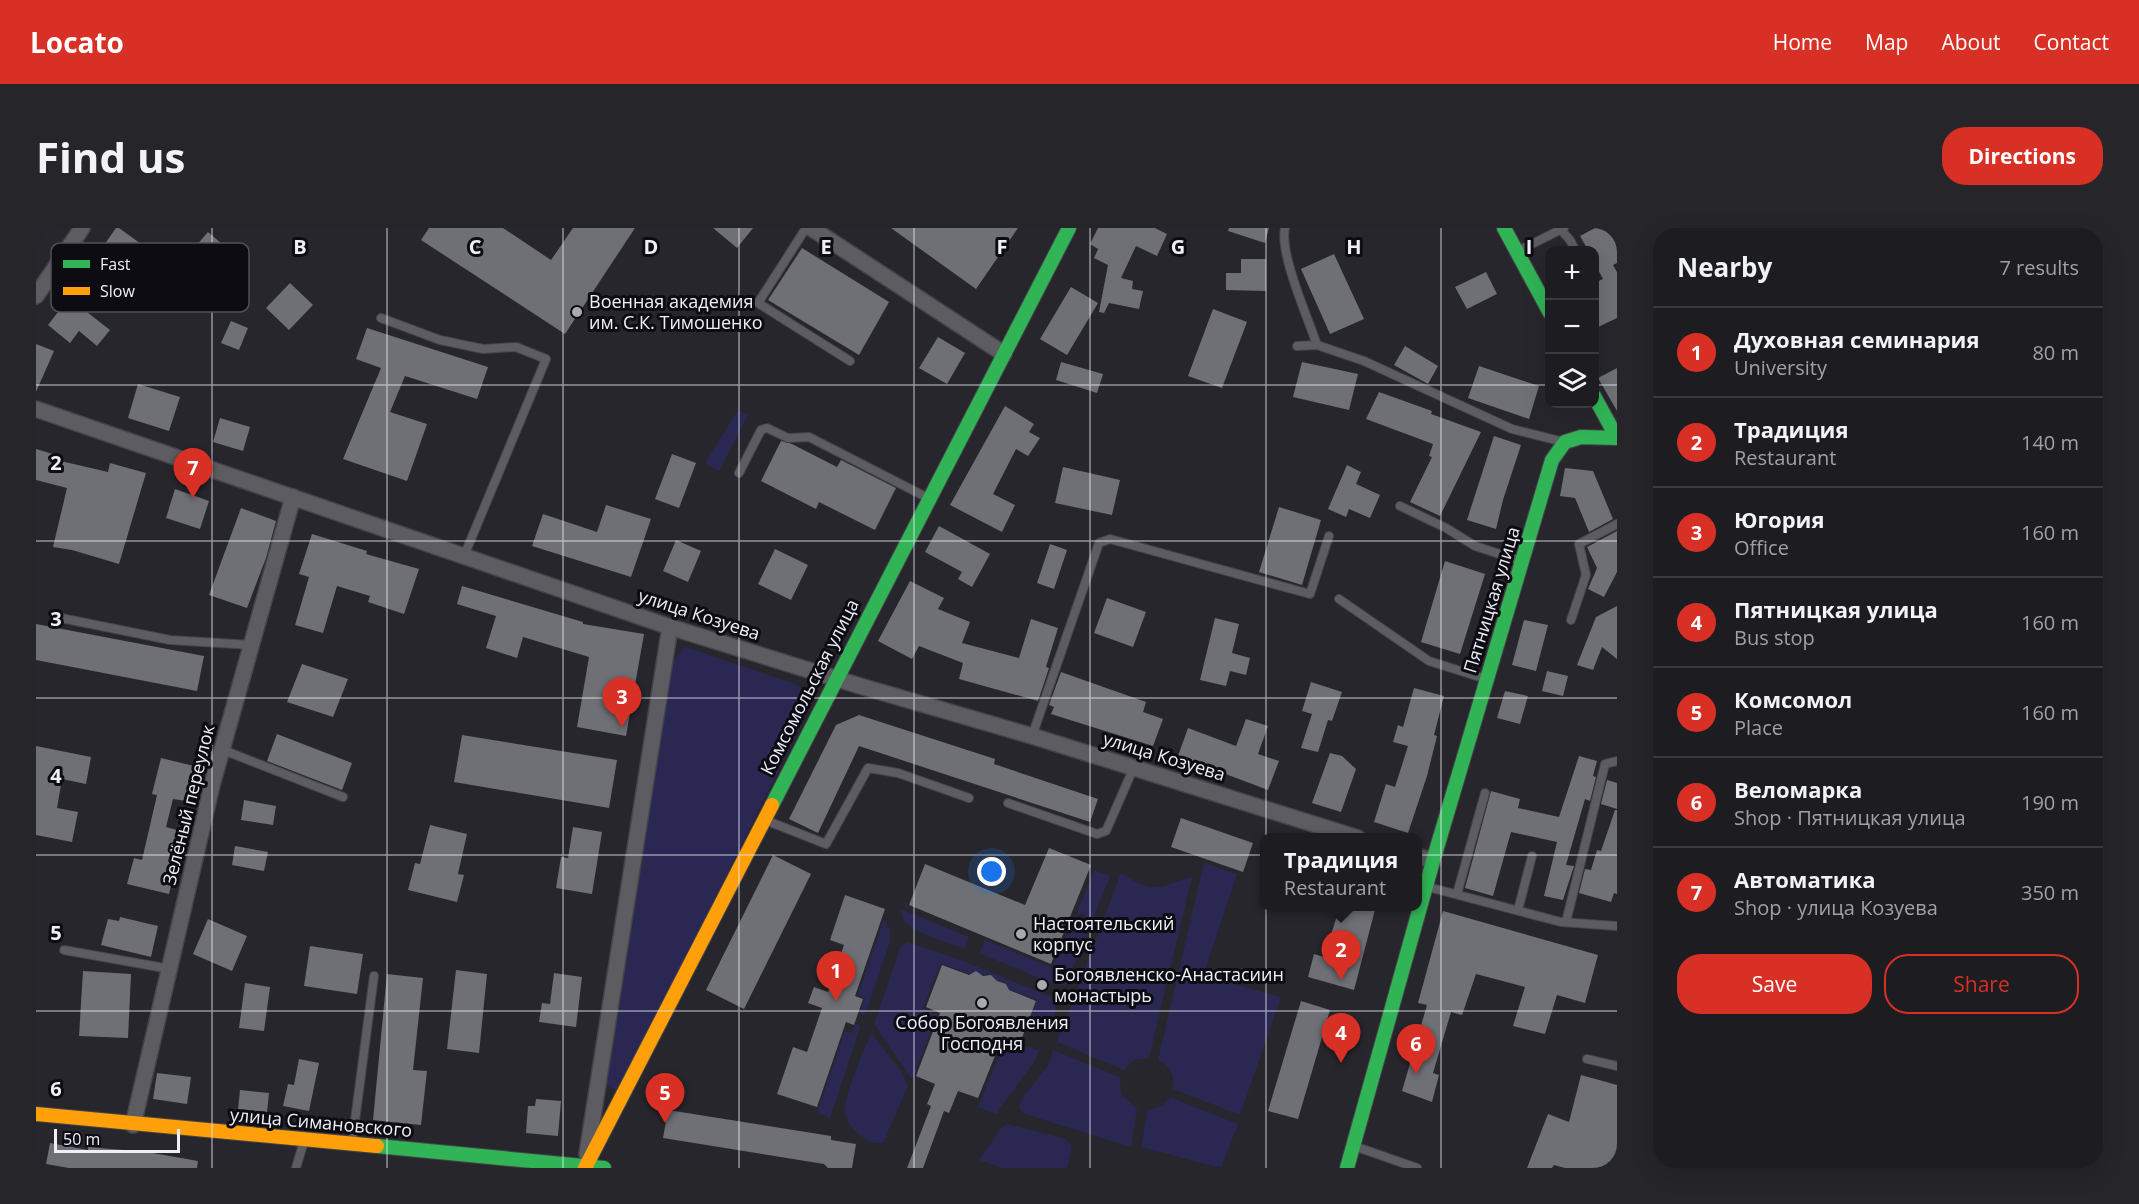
<!DOCTYPE html>
<html lang="en">
<head>
<meta charset="utf-8">
<style>
  :root { --surface:#1c1c21; --page:#25252a; --text:#f1f3f6; --muted:#a0a1a5; --line:#3a3a3f; --accent:#d93025 }
  body { margin:0; font-family:"Open Sans",sans-serif; background:var(--page); color:var(--text) }
  .controls { position:absolute; right:18px; top:18px; display:grid; overflow:hidden; border-radius:12px; box-shadow:0 6px 24px #0002 }
  .controls button { width:54px; height:54px; display:grid; place-items:center; padding:0; border:0; border-bottom:2px solid var(--line); background:var(--surface); color:var(--text); font:30px sans-serif }
  .scale { position:absolute; left:18px; bottom:15px; width:126px; box-sizing:border-box; padding-left:6px; border:3px solid #efeff9; border-top:0; font-size:16px; line-height:21px; white-space:nowrap; color:#efeff9; -webkit-text-stroke:4px #0c0c12; paint-order:stroke }
  .you { position:absolute; left:956px; top:644px; width:21px; height:21px; margin:-15px; border:4px solid #fff; border-radius:50%; background:#1a73e8; box-shadow:0 0 0 9px #1a73e833 }
  .badge { display:grid; place-items:center; width:39px; height:39px; border-radius:50%; background:var(--accent); color:#fff; font-size:20px; font-weight:700 }
  .pin { position:absolute; translate:-50% -50px; filter:drop-shadow(0 2px 3px #0008) }
  .pin::after { content:''; position:absolute; top:32px; width:21px; height:18px; background:inherit; clip-path:polygon(0 0,100% 0,50% 100%) }
  .popup { position:absolute; left:1224px; top:605px; width:162px; height:78px; box-sizing:border-box; display:grid; place-content:center; border-radius:12px; background:var(--surface); filter:drop-shadow(0 2px 4px #0005); font-size:20px; white-space:nowrap; color:var(--muted) }
  .popup b { font-size:22px; color:var(--text) }
  .popup::after { content:''; position:absolute; left:50%; top:100%; margin-left:-12px; border:12px solid transparent; border-top-color:var(--surface) }
  .list { margin:0; padding:0; list-style:none }
  h2 { display:flex; justify-content:space-between; align-items:center; height:78px; margin:0; padding:0 24px; font-size:26px }
  h2 small { font-size:20px; font-weight:400; color:var(--muted) }
  .list li { display:grid; grid-template-columns:39px 1fr auto; gap:18px; align-items:center; box-sizing:border-box; height:90px; padding:0 24px; border-top:2px solid var(--line) }
  .list b { display:block; font-size:22px; white-space:nowrap }
  .list p { margin:0; font-size:20px; white-space:nowrap; color:var(--muted) }
  .list em { font-size:20px; font-style:normal; color:var(--muted) }
  .actions { display:flex; gap:12px; padding:18px 24px }
  .actions a { flex:1; padding:14px 0; border:2px solid var(--accent); border-radius:24px; text-align:center; font-size:21px; color:var(--accent) }
  .actions .main { background:var(--accent); color:#fff }
  .icon { flex:none; width:33px; height:33px; fill:none; stroke:currentColor; stroke-width:2; stroke-linecap:round; stroke-linejoin:round }
  .map { position:relative; flex:none; width:1581px; height:940px; overflow:hidden; border-radius:24px }
  header { display:flex; align-items:center; gap:36px; box-sizing:border-box; height:84px; padding:0 30px; background:var(--accent); color:#fff }
  header strong { font-size:28px }
  nav { display:flex; gap:33px; margin-inline-start:auto; font-size:21px }
  .intro { display:flex; align-items:center; justify-content:space-between; box-sizing:border-box; height:144px; padding:0 36px }
  h1 { margin:0; font-size:42px }
  .button { padding:15px 27px; border-radius:24px; background:var(--accent); color:#fff; font-size:21px; font-weight:700 }
  main { display:flex; gap:36px; padding:0 36px }
  aside { flex:1; background:var(--surface); border-radius:24px; box-shadow:0 6px 24px #0002 }
  .map>svg:first-child { display:block }
  .green { fill:#2b2753 }
  .building { fill:#6f7076 }
  .lines { fill:none; stroke-linecap:round; stroke-linejoin:round }
  .lane-casing { stroke:#44444a; stroke-width:10 }
  .street-casing { stroke:#44444a; stroke-width:18 }
  .fast-casing { stroke:#44444a; stroke-width:16 }
  .slow-casing { stroke:#44444a; stroke-width:16 }
  .lane { stroke:#5c5c61; stroke-width:8 }
  .street { stroke:#5c5c61; stroke-width:15 }
  .fast { stroke:#30b455; stroke-width:14 }
  .slow { stroke:#ff9f0a; stroke-width:14 }
  .grid { fill:none; stroke:#efeff9; stroke-width:1.5; stroke-opacity:0.55 }
  .poi-dot { fill:#a9a9b1; stroke:#0c0c12; stroke-width:2 }
  .labels { text-anchor:middle; stroke-width:6; stroke-linejoin:round; paint-order:stroke }
  .poi-label { font-size:18px; fill:#efeff9; stroke:#0c0c12; text-anchor:start }
  .street-label { font-size:18px; fill:#efeff9; stroke:#0c0c12 }
  .key { fill:#0c0c12; stroke:#505057; stroke-width:1.5 }
  .key-label { font-size:16px; fill:#efeff9 }
  .grid-label { font-size:20px; text-anchor:middle; font-weight:bold; fill:#efeff9; stroke:#0c0c12; stroke-width:6; stroke-linejoin:round; paint-order:stroke }
</style>
</head>
<body>
<header>
<strong>Locato</strong>
<nav><a>Home</a><a>Map</a><a>About</a><a>Contact</a></nav>
</header>
<div class="intro"><h1>Find us</h1><a class="button">Directions</a></div>
<main>
<div class="map">
<svg width="1581" height="940" viewBox="0 0 1581 940">
  <rect width="100%" height="100%" fill="#26262c"/>
  <g class="green">
    <polygon points="702,182 712,187 683,243 669,235"/>
    <polygon points="649,419 762,457 768,464 774,479 583,863 568,857 635,438 640,429"/>
    <path d="M 1168,635 L 1201,646 L 1167,748 L 1245,769 L 1204,887 L 1137,861 C 1139,849 1134,836 1122,832 Z"/>
    <polygon points="1058,642 1074,648 1057,691 1041,685"/>
    <path d="M 1085,645 C 1119,667 1121,659 1156,649 L 1113,830 L 1098,832 L 1088,842 L 1021,814 Z"/>
    <path d="M 865,681 L 933,709 L 928,721 C 913,715 881,706 870,695 C 866,691 865,686 865,681 Z"/>
    <polygon points="848,691 854,703 854,714 829,787 823,786 829,770 822,767"/>
    <polygon points="1034,699 1051,708 1029,758 1017,756 943,725 949,712 1016,740"/>
    <path d="M 871,714 L 927,733 L 1016,769 C 1025,779 1015,792 1011,803 L 993,795 L 1001,772 L 973,761 L 971,756 L 961,753 C 958,748 952,744 946,747 L 938,743 L 934,746 L 905,735 L 887,780 L 901,787 L 877,850 L 874,849 L 838,796 L 865,718 Z"/>
    <polygon points="820,796 825,797 794,890 781,884 809,803 816,805"/>
    <path d="M 835,805 L 866,845 L 872,858 L 847,915 C 838,916 832,913 825,908 C 817,902 811,895 809,885 C 807,868 828,823 835,805 Z"/>
    <polygon points="983,817 1003,822 999,833 960,886 942,879 965,822 979,825"/>
    <polygon points="1017,822 1084,849 1085,866 1101,881 1095,919 989,886 983,880 985,872 1013,836"/>
    <polygon points="1134,869 1202,896 1185,940 1105,919 1112,882 1126,878"/>
    <polygon points="971,896 1030,911 1036,918 1031,940 967,940 943,932 966,899"/>
  </g>
  <g class="building">
    <polygon points="80,0 83,0 108,18 88,47 61,27"/>
    <polygon points="393,0 467,0 515,32 537,0 599,0 529,106 385,12"/>
    <polygon points="677,0 717,0 701,20"/>
    <polygon points="855,0 982,0 940,61"/>
    <polygon points="1062,0 1119,0 1131,6 1121,28 1100,18 1085,50 1097,53 1096,61 1107,63 1103,81 1073,75 1068,85 1063,84 1072,37 1058,30 1062,21 1054,16"/>
    <polygon points="1193,0 1233,0 1229,15 1192,3"/>
    <polygon points="1559,0 1581,0 1581,35 1577,37 1581,44 1581,90 1558,101 1558,55 1567,51 1558,34 1558,22 1552,22 1544,8"/>
    <polygon points="172,4 193,22 181,36 160,18"/>
    <polygon points="766,20 853,74 823,127 732,72"/>
    <polygon points="1298,26 1328,91 1294,106 1265,41"/>
    <polygon points="1205,31 1230,31 1230,63 1190,62 1190,45 1205,45"/>
    <polygon points="129,42 144,55 128,76 112,62"/>
    <polygon points="1450,44 1461,66 1431,81 1419,59"/>
    <polygon points="254,55 277,77 253,102 230,80"/>
    <polygon points="1035,59 1062,75 1031,127 1004,111"/>
    <polygon points="33,70 74,102 61,118 43,103 34,115 12,97"/>
    <polygon points="1177,81 1211,94 1186,160 1152,148"/>
    <polygon points="195,93 212,100 203,122 185,115"/>
    <polygon points="331,100 452,139 441,171 369,148 354,184 391,196 371,253 307,231 345,140 320,131"/>
    <polygon points="902,109 929,125 911,156 883,140"/>
    <polygon points="0,116 18,123 0,164"/>
    <polygon points="1369,118 1402,138 1392,156 1358,137"/>
    <polygon points="1025,134 1067,146 1061,165 1020,152"/>
    <polygon points="1266,134 1322,146 1313,182 1257,169"/>
    <polygon points="1443,138 1503,158 1493,191 1432,170"/>
    <polygon points="1581,140 1581,183 1562,150"/>
    <polygon points="102,156 144,169 133,203 92,190"/>
    <polygon points="1343,164 1396,183 1395,186 1445,204 1404,288 1374,274 1396,229 1393,228 1397,216 1330,191"/>
    <polygon points="969,178 998,196 993,204 1004,210 992,228 980,221 957,266 979,277 966,304 914,277"/>
    <polygon points="184,190 214,199 207,223 177,214"/>
    <polygon points="1458,208 1485,217 1467,272 1460,301 1431,292"/>
    <polygon points="745,213 756,216 801,239 805,232 860,260 839,302 783,274 780,281 725,253"/>
    <polygon points="0,221 17,226 16,231 72,244 74,235 110,245 83,336 36,322 17,319 31,260 0,252"/>
    <polygon points="636,226 660,235 643,280 619,271"/>
    <polygon points="1311,237 1325,244 1320,256 1344,267 1334,290 1313,281 1310,289 1292,281"/>
    <polygon points="1027,239 1084,252 1076,287 1019,275"/>
    <polygon points="1529,240 1557,243 1577,291 1553,304 1539,270 1524,268"/>
    <polygon points="139,261 173,273 164,301 130,290"/>
    <polygon points="570,277 615,291 595,349 496,318 507,286 561,304"/>
    <polygon points="1243,279 1285,292 1266,357 1223,344"/>
    <polygon points="205,280 240,293 230,330 211,380 173,367"/>
    <polygon points="903,298 954,326 936,359 922,351 926,344 889,324"/>
    <polygon points="1581,303 1581,344 1568,369 1552,361 1561,340 1551,319"/>
    <polygon points="276,306 331,323 330,326 383,341 368,386 332,374 334,368 301,358 287,405 259,397 273,349 263,346"/>
    <polygon points="640,312 665,323 652,354 627,343"/>
    <polygon points="1014,316 1031,322 1018,361 1001,355"/>
    <polygon points="739,321 772,337 755,372 722,356"/>
    <polygon points="1409,333 1449,346 1424,426 1385,414"/>
    <polygon points="874,353 908,370 902,381 934,394 926,415 983,430 995,391 1022,400 1010,439 1013,440 1002,473 923,451 927,435 883,418 876,431 842,413"/>
    <polygon points="426,358 547,394 547,396 608,406 590,508 541,499 553,429 487,409 481,430 450,420 460,388 421,376"/>
    <polygon points="1071,370 1110,384 1097,419 1058,405"/>
    <polygon points="1581,378 1581,431 1566,419 1557,442 1541,437 1560,389"/>
    <polygon points="1179,390 1203,396 1196,425 1214,430 1210,447 1194,443 1190,458 1164,452"/>
    <polygon points="1488,392 1512,397 1500,443 1476,437"/>
    <polygon points="0,396 168,428 161,463 0,432"/>
    <polygon points="266,436 312,451 297,489 251,474"/>
    <polygon points="1511,443 1532,448 1527,468 1506,463"/>
    <polygon points="1025,444 1110,474 1107,484 1127,491 1117,518 1015,486 1018,479 1013,477"/>
    <polygon points="1275,454 1306,464 1296,493 1292,492 1282,524 1265,520 1276,486 1266,483"/>
    <polygon points="1378,460 1408,468 1398,507 1401,508 1391,548 1372,605 1338,594 1350,556 1359,559 1372,518 1357,514 1362,497 1367,499"/>
    <polygon points="1469,463 1492,468 1484,496 1461,490"/>
    <polygon points="823,487 959,531 958,536 1062,571 1054,594 823,518 782,605 753,591 800,497"/>
    <polygon points="1210,491 1232,498 1222,526 1243,533 1232,562 1142,528 1152,500 1200,518"/>
    <polygon points="241,506 316,535 306,562 231,533"/>
    <polygon points="426,507 581,532 573,580 418,554"/>
    <polygon points="0,518 55,529 50,556 26,551 21,580 42,584 36,614 0,607"/>
    <polygon points="1294,525 1306,528 1320,541 1305,584 1276,575"/>
    <polygon points="1543,528 1561,533 1557,548 1560,549 1554,573 1549,571 1530,637 1538,638 1527,672 1508,668 1521,614 1475,604 1457,668 1429,660 1455,563 1484,571 1482,580 1523,589"/>
    <polygon points="125,530 158,538 150,573 137,571 130,599 148,604 140,640 143,641 140,655 136,654 133,666 91,656 98,630 106,632 121,567 116,566"/>
    <polygon points="1571,552 1581,555 1581,581 1565,576"/>
    <polygon points="208,572 240,578 237,597 205,592"/>
    <polygon points="1579,582 1581,582 1581,666 1578,665 1575,674 1543,665 1549,641 1555,642 1561,622 1565,623"/>
    <polygon points="1145,590 1217,615 1207,644 1135,619"/>
    <polygon points="394,597 431,606 422,646 428,647 421,674 372,662 379,635 384,636"/>
    <polygon points="537,599 566,604 556,666 520,660 525,629 532,630"/>
    <polygon points="199,618 232,624 228,643 196,637"/>
    <polygon points="1013,620 1055,637 1015,736 873,677 889,636 989,677"/>
    <polygon points="737,627 775,646 708,781 670,762"/>
    <polygon points="809,667 849,681 819,768 827,771 818,797 810,794 781,879 741,866 757,819 771,824 786,780 772,775 778,759 792,764 808,717 794,712"/>
    <polygon points="1304,678 1340,678 1318,762 1272,749 1278,726 1288,729"/>
    <polygon points="1407,683 1562,727 1549,775 1521,767 1509,806 1477,798 1489,759 1440,746 1426,787 1415,784 1397,845 1403,847 1396,874 1366,863 1391,777 1382,775"/>
    <polygon points="84,689 122,698 115,729 65,717 72,691 83,693"/>
    <polygon points="172,691 211,708 196,743 157,726"/>
    <polygon points="274,718 327,726 321,766 268,758"/>
    <polygon points="906,737 933,747 940,743 947,748 955,747 961,753 970,756 973,762 1000,773 984,815 967,808 942,870 922,863 913,885 908,883 887,940 871,940 895,878 891,876 899,856 880,848 904,785 890,779"/>
    <polygon points="420,742 451,746 443,825 411,821"/>
    <polygon points="47,743 95,746 92,810 43,808"/>
    <polygon points="518,745 546,749 540,799 503,794 506,775 514,776"/>
    <polygon points="351,746 387,750 377,842 391,843 385,897 337,892"/>
    <polygon points="209,755 234,759 228,803 203,800"/>
    <polygon points="1265,773 1294,782 1262,891 1232,883"/>
    <polygon points="263,831 283,835 273,883 247,878 252,856 258,857"/>
    <polygon points="121,845 155,849 151,876 117,871"/>
    <polygon points="1545,847 1581,857 1581,940 1529,940 1518,937 1516,940 1491,940 1512,886 1533,894"/>
    <polygon points="204,862 233,865 231,884 202,881"/>
    <polygon points="500,871 525,873 522,908 490,905 492,878 499,878"/>
    <polygon points="632,882 795,908 795,912 820,916 816,940 792,940 788,936 627,910"/>
    <polygon points="14,915 52,922 52,919 111,924 162,933 161,940 33,940 10,936"/>
  </g>
  <g class="lines">
    <defs>
      <g id="lane">
        <polyline points="770,0 722,75 814,133"/>
        <path d="M 1249,0 C 1243,25 1272,90 1281,117"/>
        <polyline points="1525,2 1534,12 1539,22"/>
        <polyline points="1482,23 1528,0"/>
        <polyline points="345,90 404,112 447,121 480,119 510,131 428,328"/>
        <polyline points="1261,118 1281,117 1328,133 1476,201 1528,214"/>
        <polyline points="703,245 725,202 731,200 752,210 773,209 892,270"/>
        <polyline points="1364,278 1410,300 1439,318 1485,333"/>
        <polyline points="1303,371 1393,433 1450,451"/>
        <polyline points="20,389 134,412 216,417"/>
        <polyline points="1535,392 1550,347 1543,316 1581,296"/>
        <polyline points="996,508 1063,315 1074,311 1274,366 1293,308"/>
        <polyline points="187,522 307,569"/>
        <polyline points="972,575 1061,606 1070,603 1098,539"/>
        <polyline points="729,592 790,616 832,540 862,545 933,570"/>
        <polyline points="1392,659 1525,694 1581,698"/>
        <polyline points="1421,666 1449,565"/>
        <polyline points="1482,682 1496,628"/>
        <polyline points="1530,694 1569,536 1581,533"/>
        <polyline points="28,722 134,741"/>
        <polyline points="1551,831 1581,838"/>
        <polyline points="316,915 338,748"/>
        <polyline points="1318,918 1381,940"/>
        <polyline points="260,940 268,913"/>
      </g>
      <g id="street">
        <polyline points="775,0 968,126"/>
        <polyline points="0,68 46,0"/>
        <polyline points="0,181 634,399 824,458 996,508 1322,610"/>
        <polyline points="1382,628 1397,633"/>
        <polyline points="97,897 176,557 257,269"/>
        <polyline points="551,926 634,399"/>
      </g>
      <g id="fast">
        <polyline points="1468,0 1514,85"/>
        <polyline points="1558,168 1581,210"/>
        <polyline points="736,577 1033,0"/>
        <polyline points="341,918 568,940"/>
        <polyline points="1311,940 1397,633 1516,232 1529,214 1545,209 1581,210"/>
      </g>
      <g id="slow">
        <polyline points="0,886 341,918"/>
        <polyline points="549,940 736,577"/>
      </g>
    </defs>
    <use href="#lane" class="lane-casing"/>
    <use href="#street" class="street-casing"/>
    <use href="#fast" class="fast-casing"/>
    <use href="#slow" class="slow-casing"/>
    <use href="#lane" class="lane"/>
    <use href="#street" class="street"/>
    <use href="#fast" class="fast"/>
    <use href="#slow" class="slow"/>
  </g>
  <path class="grid" d="M 176,0 L 176,940M 351,0 L 351,940M 527,0 L 527,940M 703,0 L 703,940M 878,0 L 878,940M 1054,0 L 1054,940M 1230,0 L 1230,940M 1405,0 L 1405,940M 0,157 L 1514,157M 1558,157 L 1581,157M 0,313 L 1581,313M 0,470 L 1581,470M 0,627 L 1581,627M 0,783 L 1581,783"/>
  <g class="poi-dot">
    <circle cx="541" cy="84" r="6"/>
    <circle cx="985" cy="706" r="6"/>
    <circle cx="1006" cy="757" r="6"/>
    <circle cx="946" cy="775" r="6"/>
  </g>
  <g class="labels">
    <g class="poi-label">
      <text x="553" y="80">Военная академия<tspan x="553" dy="21">им. С.К. Тимошенко</tspan></text>
      <text x="997" y="702">Настоятельский<tspan x="997" dy="21">корпус</tspan></text>
      <text x="1018" y="753">Богоявленско-Анастасиин<tspan x="1018" dy="21">монастырь</tspan></text>
      <text x="946" y="801" text-anchor="middle">Собор Богоявления<tspan x="946" dy="21">Господня</tspan></text>
    </g>
    <g class="street-label">
      <text transform="translate(1456 372) rotate(-73)" y="6">Пятницкая улица</text>
      <text transform="translate(663 387) rotate(18)" y="6">улица Козуева</text>
      <text transform="translate(774 459) rotate(-63)" y="6">Комсомольская улица</text>
      <text transform="translate(1128 529) rotate(17)" y="6">улица Козуева</text>
      <text transform="translate(153 577) rotate(-76)" y="6">Зелёный переулок</text>
      <text transform="translate(285 895) rotate(5)" y="6">улица Симановского</text>
    </g>
  </g>
  <rect x="15" y="15" width="198" height="69" rx="9" class="key"/>
  <rect x="27" y="32" width="27" height="8" fill="#30b455"/>
  <rect x="27" y="59" width="27" height="8" fill="#ff9f0a"/>
  <g class="key-label">
    <text x="64" y="42">Fast</text>
    <text x="64" y="69">Slow</text>
  </g>
  <g class="grid-label">
    <text x="264" y="26">B</text>
    <text x="439" y="26">C</text>
    <text x="615" y="26">D</text>
    <text x="790" y="26">E</text>
    <text x="966" y="26">F</text>
    <text x="1142" y="26">G</text>
    <text x="1318" y="26">H</text>
    <text x="1493" y="26">I</text>
    <text x="20" y="242">2</text>
    <text x="20" y="398">3</text>
    <text x="20" y="555">4</text>
    <text x="20" y="712">5</text>
    <text x="20" y="868">6</text>
  </g>
</svg>
<div class="controls">
<button>+</button>
<button>−</button>
<button><svg class="icon" aria-label="layers" viewBox="0 0 24 24"><path d="M12 4l9 5-9 5-9-5zM3 14l9 5 9-5"/></svg></button>
</div>
<div class="scale">50 m</div>
<div class="you"></div>
<div class="pin badge" style="left:800px;top:773px">1</div>
<div class="pin badge" style="left:1305px;top:752px">2</div>
<div class="popup"><b>Традиция</b>Restaurant</div>
<div class="pin badge" style="left:586px;top:499px">3</div>
<div class="pin badge" style="left:1305px;top:835px">4</div>
<div class="pin badge" style="left:629px;top:895px">5</div>
<div class="pin badge" style="left:1380px;top:846px">6</div>
<div class="pin badge" style="left:157px;top:270px">7</div>
</div>
<aside>
<h2>Nearby<small>7 results</small></h2>
<ul class="list">
<li><span class="badge">1</span><div><b>Духовная семинария</b><p>University</p></div><em>80 m</em></li>
<li><span class="badge">2</span><div><b>Традиция</b><p>Restaurant</p></div><em>140 m</em></li>
<li><span class="badge">3</span><div><b>Югория</b><p>Office</p></div><em>160 m</em></li>
<li><span class="badge">4</span><div><b>Пятницкая улица</b><p>Bus stop</p></div><em>160 m</em></li>
<li><span class="badge">5</span><div><b>Комсомол</b><p>Place</p></div><em>160 m</em></li>
<li><span class="badge">6</span><div><b>Веломарка</b><p>Shop · Пятницкая улица</p></div><em>190 m</em></li>
<li><span class="badge">7</span><div><b>Автоматика</b><p>Shop · улица Козуева</p></div><em>350 m</em></li>
</ul>
<div class="actions"><a class="main">Save</a><a>Share</a></div>
</aside>
</main>
</body>
</html>
